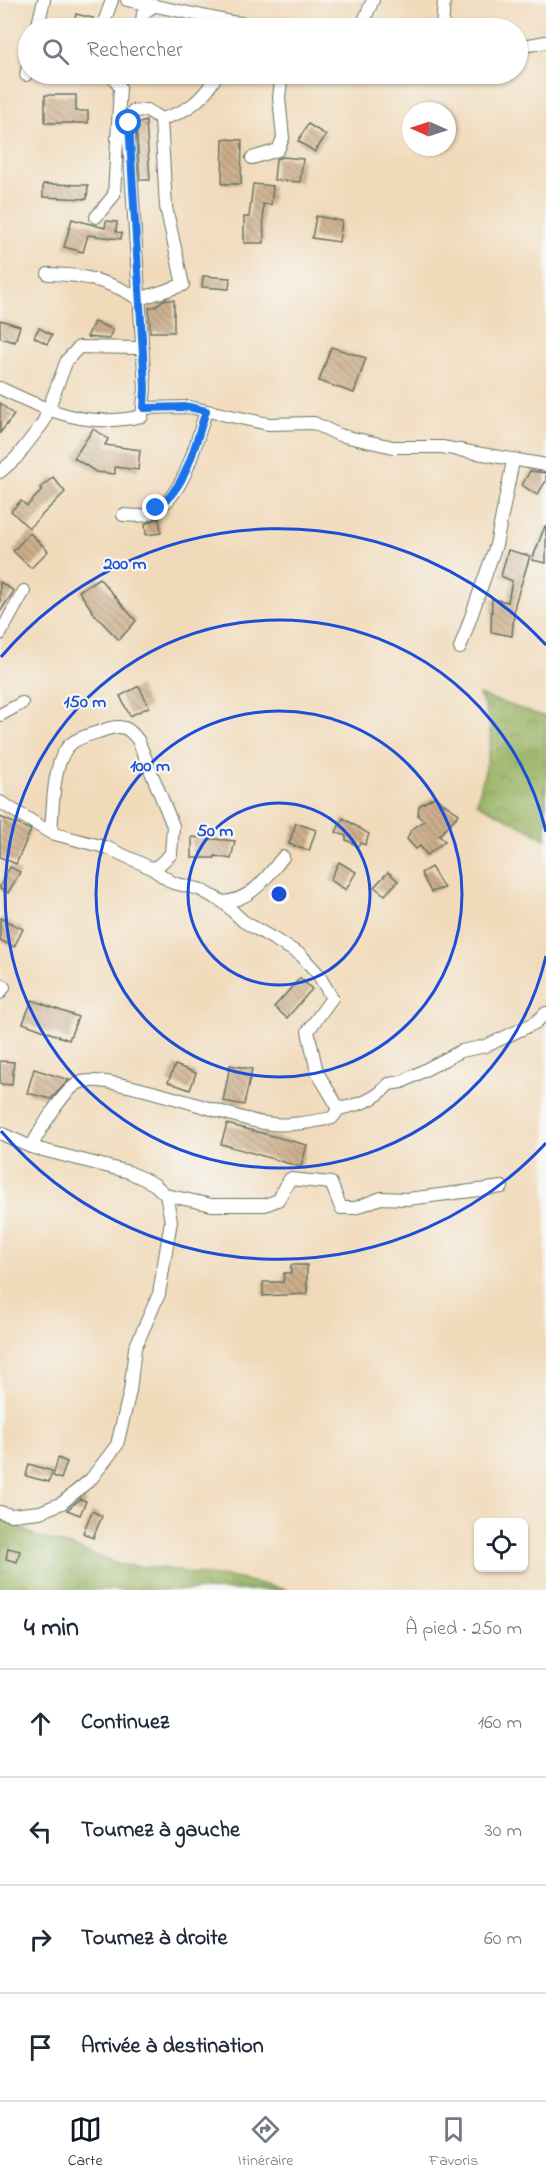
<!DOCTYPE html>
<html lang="fr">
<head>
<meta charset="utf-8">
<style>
  :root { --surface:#fff; --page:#f6f6f7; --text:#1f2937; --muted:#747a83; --line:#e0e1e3; --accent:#111827 }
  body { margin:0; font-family:"Indie Flower",sans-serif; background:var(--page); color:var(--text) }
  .controls { position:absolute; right:18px; bottom:18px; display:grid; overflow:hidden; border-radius:9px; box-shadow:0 2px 4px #0004 }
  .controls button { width:54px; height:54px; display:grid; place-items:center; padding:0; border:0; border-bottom:2px solid var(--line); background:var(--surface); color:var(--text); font:30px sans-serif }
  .compass { position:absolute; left:402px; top:102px; width:54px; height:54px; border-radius:50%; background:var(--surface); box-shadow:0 2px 4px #0004; rotate:273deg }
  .stop { position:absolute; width:18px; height:18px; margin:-14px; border:4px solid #1a73e8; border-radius:50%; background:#fff }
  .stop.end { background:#1a73e8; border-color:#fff; box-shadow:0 2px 6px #0008 }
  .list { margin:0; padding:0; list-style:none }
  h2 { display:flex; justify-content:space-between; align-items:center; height:78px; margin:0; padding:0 24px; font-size:26px }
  h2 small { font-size:20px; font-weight:400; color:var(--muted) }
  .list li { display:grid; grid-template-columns:39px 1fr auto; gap:18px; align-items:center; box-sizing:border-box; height:108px; padding:0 24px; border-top:2px solid var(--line) }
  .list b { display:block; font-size:22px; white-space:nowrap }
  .list em { font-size:20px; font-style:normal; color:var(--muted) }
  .icon { flex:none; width:33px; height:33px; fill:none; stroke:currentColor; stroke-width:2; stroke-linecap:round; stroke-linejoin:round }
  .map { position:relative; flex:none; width:546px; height:1590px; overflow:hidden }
  .search { position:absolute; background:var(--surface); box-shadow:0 2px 4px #0004; left:18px; right:18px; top:18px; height:66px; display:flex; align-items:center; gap:15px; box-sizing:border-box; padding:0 21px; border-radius:33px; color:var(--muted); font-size:22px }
  .sheet { height:510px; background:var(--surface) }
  nav { display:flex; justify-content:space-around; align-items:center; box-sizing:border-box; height:84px; border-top:2px solid var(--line); background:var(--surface); font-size:16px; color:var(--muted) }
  nav a { display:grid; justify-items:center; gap:3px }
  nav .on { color:var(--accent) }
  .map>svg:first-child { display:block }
  .forest { fill:url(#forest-crowns); stroke:#5c784c; stroke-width:1.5 }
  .building { fill:url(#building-back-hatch) }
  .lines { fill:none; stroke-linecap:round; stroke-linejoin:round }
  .minor-casing { stroke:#687463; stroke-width:14 }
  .minor { stroke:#fff; stroke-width:12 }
  .route { stroke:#1a73e8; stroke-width:8 }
  .ring { fill:none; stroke:#1d4ed8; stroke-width:3 }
  .centre { fill:#1d4ed8; stroke:#f6f6f2; stroke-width:3 }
  .ring-label { font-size:18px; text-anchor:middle; font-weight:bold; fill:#1d4ed8; stroke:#f6f6f2; stroke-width:4.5; stroke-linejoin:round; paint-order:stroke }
</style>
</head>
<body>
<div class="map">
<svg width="546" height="1590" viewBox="0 0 546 1590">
  <defs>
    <pattern id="forest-crowns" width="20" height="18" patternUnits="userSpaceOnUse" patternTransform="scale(1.5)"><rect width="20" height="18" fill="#99b263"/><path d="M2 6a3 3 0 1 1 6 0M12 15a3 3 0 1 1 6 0" fill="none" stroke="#7c9252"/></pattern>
    <pattern id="building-back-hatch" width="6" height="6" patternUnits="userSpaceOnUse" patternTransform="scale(1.5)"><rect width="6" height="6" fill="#cdaf8b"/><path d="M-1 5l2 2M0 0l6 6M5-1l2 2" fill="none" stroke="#a69072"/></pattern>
  </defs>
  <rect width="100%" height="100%" fill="#f6f6f2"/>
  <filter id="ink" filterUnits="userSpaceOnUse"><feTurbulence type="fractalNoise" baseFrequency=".0167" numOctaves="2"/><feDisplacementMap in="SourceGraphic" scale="12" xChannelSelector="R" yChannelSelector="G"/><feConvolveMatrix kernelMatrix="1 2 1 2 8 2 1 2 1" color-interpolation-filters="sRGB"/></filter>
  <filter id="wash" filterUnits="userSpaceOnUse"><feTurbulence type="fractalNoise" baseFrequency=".008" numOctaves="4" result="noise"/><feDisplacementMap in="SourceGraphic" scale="24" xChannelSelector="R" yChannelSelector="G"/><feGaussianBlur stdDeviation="1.35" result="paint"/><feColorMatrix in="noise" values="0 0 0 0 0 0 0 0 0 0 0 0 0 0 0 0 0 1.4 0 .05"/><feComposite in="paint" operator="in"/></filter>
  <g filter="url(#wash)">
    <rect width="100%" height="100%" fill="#f1daba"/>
    <g class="forest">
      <path d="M 479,695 L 546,717 L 546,839 L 477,803 C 486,762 501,734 479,695 Z"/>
      <polygon points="0,1517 37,1537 70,1546 119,1565 163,1568 186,1573 229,1577 288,1590 0,1590"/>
    </g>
    <g id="blocks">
      <g class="building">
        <polygon points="76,14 93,18 91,27 74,23"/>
        <polygon points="45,95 76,95 76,111 88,111 88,123 45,123"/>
        <polygon points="146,121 150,180 140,180 136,124"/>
        <polygon points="308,124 326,135 315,152 298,141"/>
        <polygon points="223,139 242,140 241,184 222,184"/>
        <polygon points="283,157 303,159 300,182 274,180 276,159"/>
        <polygon points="43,184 88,185 87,199 43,197"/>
        <polygon points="253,184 273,186 271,205 263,204 264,243 244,243 244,217 249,217"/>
        <polygon points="316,216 342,221 339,242 312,238"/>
        <polygon points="72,219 105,228 106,221 117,222 116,232 122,233 121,239 88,235 83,252 64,247"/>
        <polygon points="203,276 230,278 229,289 202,287"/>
        <polygon points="163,300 174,300 174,332 150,332 149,307 155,307"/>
        <polygon points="0,320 20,326 15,342 0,338"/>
        <polygon points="94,322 113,329 109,339 87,337"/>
        <polygon points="39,328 52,335 47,344 34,337"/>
        <polygon points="331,347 366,358 354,393 319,381"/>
        <polygon points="0,403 14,415 0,433"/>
        <polygon points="93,429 108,439 105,445 140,450 138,470 115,467 115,474 96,472 74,458"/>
        <polygon points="530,471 546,473 546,481 537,495 522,485"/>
        <polygon points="53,477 65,492 29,528 11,511 21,501 27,506 42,490 40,488"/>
        <polygon points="159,518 161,533 146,535 145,524"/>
        <polygon points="545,526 546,526 546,563 532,560"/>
        <polygon points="30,533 48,551 31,568 13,551"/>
        <polygon points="508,550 530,556 515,604 512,636 491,632 492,599 508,602 512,581 501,576"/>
        <polygon points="99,578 136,621 119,640 95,615 79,591"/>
        <polygon points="0,582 14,591 0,612"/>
        <polygon points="139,686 149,707 130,716 120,696"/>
        <polygon points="434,797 459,814 439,836 445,841 427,855 420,846 416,849 407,839 411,830 424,821 418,816 419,806"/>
        <polygon points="0,817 31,830 16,864 0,857"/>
        <polygon points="343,818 369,834 365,845 361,843 358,846 346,840 346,836 336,832"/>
        <polygon points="296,823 316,830 309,851 289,844"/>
        <polygon points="192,837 235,841 231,859 215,856 215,858 192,858"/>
        <polygon points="339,862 356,872 346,890 330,880"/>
        <polygon points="10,867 20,872 8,893 0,889 0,886"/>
        <polygon points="431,867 444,888 431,892 421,873"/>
        <polygon points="388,872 398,881 385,895 374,887"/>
        <polygon points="0,918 23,929 14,947 0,940"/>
        <polygon points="300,978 312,989 287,1018 274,1007"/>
        <polygon points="32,1000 78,1017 69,1040 23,1023"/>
        <polygon points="0,1061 14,1062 12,1085 0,1084"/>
        <polygon points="175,1065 196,1073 190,1090 168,1082"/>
        <polygon points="230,1065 252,1069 244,1105 223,1101"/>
        <polygon points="34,1069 69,1080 51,1099 27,1093"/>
        <polygon points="227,1124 307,1145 301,1167 221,1144"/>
        <polygon points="291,1265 307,1265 307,1294 263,1296 263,1282 283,1282 284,1273 291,1273"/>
        <polygon points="58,1458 67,1462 61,1479 53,1476"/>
        <polygon points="29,1464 52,1471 49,1482 26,1476"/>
        <polygon points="80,1499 86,1501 80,1515 67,1510"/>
        <polygon points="92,1511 102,1516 93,1538 83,1533"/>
        <polygon points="8,1548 20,1551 17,1562 6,1559"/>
      </g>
    </g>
  </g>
  <g filter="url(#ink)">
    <use href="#blocks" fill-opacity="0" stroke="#687463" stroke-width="1.5"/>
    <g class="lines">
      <defs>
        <g id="minor">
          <polyline points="127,0 232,22 283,28"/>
          <polyline points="37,28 44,0"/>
          <polyline points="102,28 112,0"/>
          <polyline points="141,28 143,13 154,6"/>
          <polyline points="357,28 362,25 373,0"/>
          <polyline points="442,28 444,0"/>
          <polyline points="518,47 546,42"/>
          <polyline points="26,75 28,66"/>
          <polyline points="252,158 278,150 283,138 279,97 282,74"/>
          <polyline points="96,217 114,195 120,87 111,74"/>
          <path d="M 48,274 C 82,274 111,281 139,299 L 183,285 L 166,207 L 161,119"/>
          <path d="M 0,388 C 49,411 86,429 142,416 L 145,388 L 128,123 L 133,111 L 147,110 L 161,119 C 188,112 205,98 217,74"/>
          <polyline points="143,408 189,407 268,424 314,423 339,435 393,447 442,447 546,465"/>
          <polyline points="0,472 16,458 43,423 67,360 79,347 141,348"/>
          <path d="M 123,515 C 130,515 140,517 146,515 C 185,501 195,444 206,411"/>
          <polyline points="0,634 24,591"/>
          <polyline points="460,648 496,545 513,461"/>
          <polyline points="0,715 22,703"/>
          <path d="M 0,802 L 51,833 L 108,848 L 151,868 L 158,866 L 171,854 L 173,826 L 138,740 C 129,728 122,724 107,729 C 97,733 80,736 72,743 C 52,757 53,810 51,833"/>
          <path d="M 151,868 L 173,883 L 199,889 L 223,902 L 243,921 L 301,955 L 318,974 L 332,998 L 308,1031 L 317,1072 L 339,1109 C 360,1104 374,1101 389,1084 L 402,1082 L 461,1051 L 486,1046 L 535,1023 L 546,1013"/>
          <path d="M 223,902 C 252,900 266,878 283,857"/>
          <polyline points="0,984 4,987 0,993"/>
          <polyline points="0,1133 31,1147 129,1172 154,1184 166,1195 212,1205 265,1205 278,1200 290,1179 331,1183 341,1208 355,1208 381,1198 408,1199 502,1187"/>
          <path d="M 31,1147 C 40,1130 61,1094 77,1084 C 99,1068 230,1118 264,1123 C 287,1127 310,1122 332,1118 L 339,1109"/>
          <polyline points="0,1512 11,1515 40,1512 62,1503 91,1479 117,1445 130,1391 135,1348 159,1294 171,1221 166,1195"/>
        </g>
      </defs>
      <use href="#minor" class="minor-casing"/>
      <use href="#minor" class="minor"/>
    </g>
  </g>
  <g class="lines" filter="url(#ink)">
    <path class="route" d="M 129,123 L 145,387 L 144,408 L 189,407 L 206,411 C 195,443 187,489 156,508"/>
  </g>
  <g class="ring">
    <circle cx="279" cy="894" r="91"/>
    <circle cx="279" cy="894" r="183"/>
    <path d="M546 956A274 274 0 1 1 546 832"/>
    <path d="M546 1143A365 365 0 0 1 1 1131M1 657A365 365 0 0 1 546 645"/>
  </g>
  <circle cx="279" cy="894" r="9" class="centre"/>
  <g class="ring-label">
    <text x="125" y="569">200 m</text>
    <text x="85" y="707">150 m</text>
    <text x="150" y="771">100 m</text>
    <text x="215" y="836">50 m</text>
  </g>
</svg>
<div class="controls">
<button><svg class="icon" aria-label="locate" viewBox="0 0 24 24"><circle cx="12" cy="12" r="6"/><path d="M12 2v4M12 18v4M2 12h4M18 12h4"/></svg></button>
</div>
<svg class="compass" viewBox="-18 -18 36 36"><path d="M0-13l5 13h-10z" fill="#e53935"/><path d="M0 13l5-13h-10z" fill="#747a83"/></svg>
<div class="stop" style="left:129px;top:123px"></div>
<div class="stop end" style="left:156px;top:508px"></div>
<div class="search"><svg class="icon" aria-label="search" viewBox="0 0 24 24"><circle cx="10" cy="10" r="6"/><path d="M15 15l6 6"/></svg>Rechercher</div>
</div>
<section class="sheet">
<h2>4 min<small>À pied · 250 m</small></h2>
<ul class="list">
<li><svg class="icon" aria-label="ahead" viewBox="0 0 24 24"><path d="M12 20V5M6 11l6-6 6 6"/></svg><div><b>Continuez</b></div><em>160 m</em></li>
<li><svg class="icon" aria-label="left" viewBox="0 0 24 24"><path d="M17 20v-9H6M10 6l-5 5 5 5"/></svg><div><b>Tournez à gauche</b></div><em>30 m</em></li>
<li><svg class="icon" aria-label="right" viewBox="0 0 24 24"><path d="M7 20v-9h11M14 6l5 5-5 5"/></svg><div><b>Tournez à droite</b></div><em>60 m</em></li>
<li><svg class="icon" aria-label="arrive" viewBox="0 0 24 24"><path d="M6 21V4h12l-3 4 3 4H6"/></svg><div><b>Arrivée à destination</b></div></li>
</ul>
</section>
<nav>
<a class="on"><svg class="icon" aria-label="map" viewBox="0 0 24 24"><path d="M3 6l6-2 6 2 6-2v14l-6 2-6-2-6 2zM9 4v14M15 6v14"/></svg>Carte</a>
<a><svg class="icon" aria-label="directions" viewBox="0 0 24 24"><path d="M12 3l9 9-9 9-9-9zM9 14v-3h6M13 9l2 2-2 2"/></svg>Itinéraire</a>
<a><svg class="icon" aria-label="saved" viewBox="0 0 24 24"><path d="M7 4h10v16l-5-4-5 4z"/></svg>Favoris</a>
</nav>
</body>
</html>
